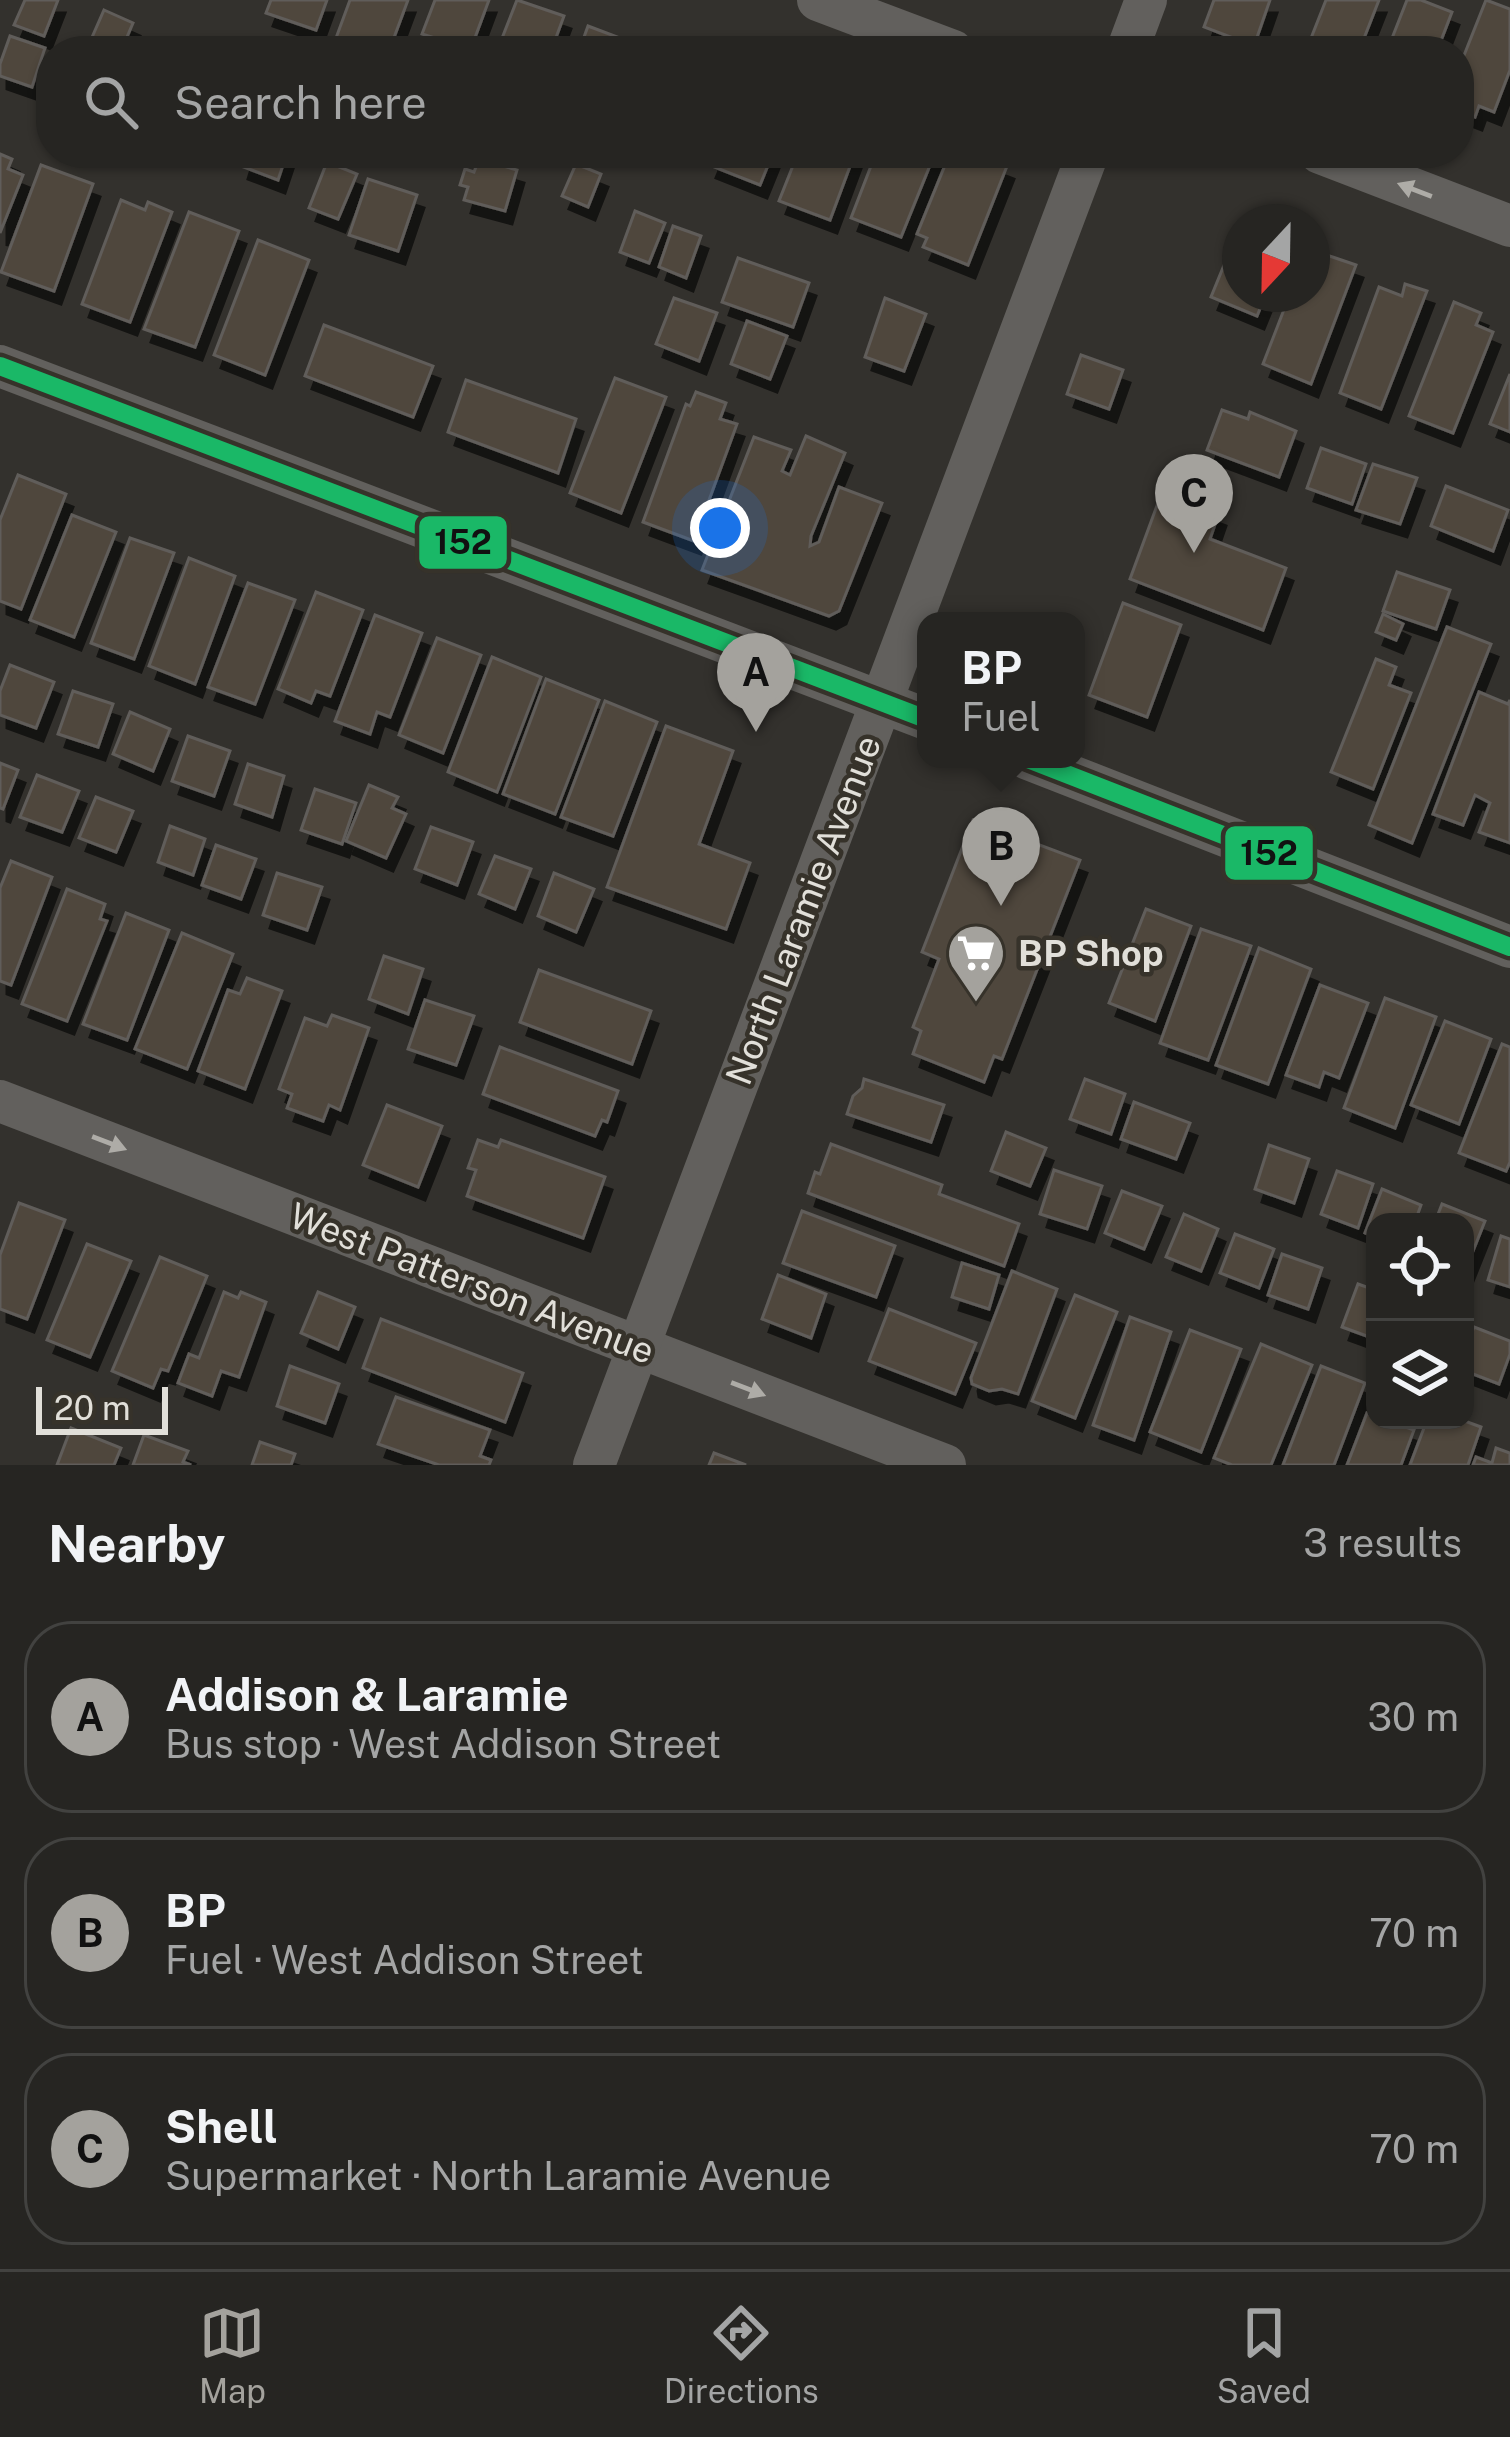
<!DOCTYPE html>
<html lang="en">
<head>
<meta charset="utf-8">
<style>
  :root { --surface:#262522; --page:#2e2d2a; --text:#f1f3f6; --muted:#a4a5a5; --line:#424240; --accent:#a4a29d }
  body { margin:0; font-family:"Public Sans",sans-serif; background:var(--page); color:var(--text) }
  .controls { position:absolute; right:36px; bottom:36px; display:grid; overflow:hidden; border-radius:24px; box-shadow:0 3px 9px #0004 }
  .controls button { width:108px; height:108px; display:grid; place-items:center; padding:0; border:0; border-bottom:3px solid var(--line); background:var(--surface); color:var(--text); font:60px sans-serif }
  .compass { position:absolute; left:1222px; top:204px; width:108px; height:108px; border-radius:50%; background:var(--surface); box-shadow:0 3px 9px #0004; rotate:202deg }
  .scale { position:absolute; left:36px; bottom:30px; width:132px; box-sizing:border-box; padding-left:12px; border:6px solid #e1dfd9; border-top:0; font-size:33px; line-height:42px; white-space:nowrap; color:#e1dfd9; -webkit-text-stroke:9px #36322a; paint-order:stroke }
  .you { position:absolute; left:720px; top:528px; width:42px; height:42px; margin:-30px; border:9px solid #fff; border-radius:50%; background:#1a73e8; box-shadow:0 0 0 18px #1a73e833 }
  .badge { display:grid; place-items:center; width:78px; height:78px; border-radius:50%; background:var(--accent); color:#111; font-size:39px; font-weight:700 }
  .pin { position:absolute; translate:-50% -99px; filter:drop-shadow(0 3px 6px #0008) }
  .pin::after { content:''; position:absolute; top:63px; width:42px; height:36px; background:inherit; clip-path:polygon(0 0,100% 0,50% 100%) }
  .popup { position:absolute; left:917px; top:612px; width:168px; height:156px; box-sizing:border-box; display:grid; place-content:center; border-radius:24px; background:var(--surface); filter:drop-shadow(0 3px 9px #0005); font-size:39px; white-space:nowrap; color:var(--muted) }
  .popup b { font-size:45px; color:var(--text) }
  .popup::after { content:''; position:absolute; left:50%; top:100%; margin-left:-24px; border:24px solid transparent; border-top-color:var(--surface) }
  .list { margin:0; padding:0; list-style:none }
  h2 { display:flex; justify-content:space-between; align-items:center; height:156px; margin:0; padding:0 48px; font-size:51px }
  h2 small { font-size:39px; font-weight:400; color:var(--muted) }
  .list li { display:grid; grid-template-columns:78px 1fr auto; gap:36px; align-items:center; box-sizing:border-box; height:192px; margin:0 24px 24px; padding:0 24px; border:3px solid var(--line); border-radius:48px }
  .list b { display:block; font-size:45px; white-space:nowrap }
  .list p { margin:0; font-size:39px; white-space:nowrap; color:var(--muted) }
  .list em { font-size:39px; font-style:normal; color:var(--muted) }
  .icon { flex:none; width:66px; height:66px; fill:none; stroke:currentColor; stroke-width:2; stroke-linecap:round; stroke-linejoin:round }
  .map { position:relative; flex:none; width:1510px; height:1465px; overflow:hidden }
  .search { position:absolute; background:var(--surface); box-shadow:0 3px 9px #0004; left:36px; right:36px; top:36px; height:132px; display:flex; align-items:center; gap:30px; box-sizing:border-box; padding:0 42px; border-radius:48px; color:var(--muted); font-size:45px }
  .sheet { height:804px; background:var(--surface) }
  nav { display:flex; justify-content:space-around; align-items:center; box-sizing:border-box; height:168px; border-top:3px solid var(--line); background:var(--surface); font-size:33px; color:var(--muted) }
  nav a { display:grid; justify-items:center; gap:6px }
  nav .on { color:var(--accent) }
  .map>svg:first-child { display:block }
  .building { fill:#50473e; stroke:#605d5a; stroke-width:3; filter:url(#shadow) }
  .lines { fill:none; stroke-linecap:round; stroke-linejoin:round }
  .minor { stroke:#62605d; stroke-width:42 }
  .bus-1-casing { stroke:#36322a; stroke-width:27 }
  .bus-1 { stroke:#1ab867; stroke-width:18 }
  .oneway { fill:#aeaca7 }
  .labels { text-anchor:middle; stroke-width:9; stroke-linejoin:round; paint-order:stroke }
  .street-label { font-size:36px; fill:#e1dfd9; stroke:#36322a }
  .poi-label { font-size:36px; font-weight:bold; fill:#e1dfd9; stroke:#36322a; text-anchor:start }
  .line-badge { stroke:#36322a; stroke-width:4.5 }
  .pale-badge-label { font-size:33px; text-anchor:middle; font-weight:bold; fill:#111 }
</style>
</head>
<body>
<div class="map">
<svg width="1510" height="1465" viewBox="0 0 1510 1465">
  <defs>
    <filter id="shadow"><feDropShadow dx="7" dy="13" stdDeviation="0" flood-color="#0009"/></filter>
  </defs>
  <rect width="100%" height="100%" fill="#33312d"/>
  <g class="building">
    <polygon points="25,0 58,0 44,36 14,25"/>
    <polygon points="271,0 327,0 316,30 266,13"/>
    <polygon points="350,0 408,0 389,51 372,51 336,38"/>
    <polygon points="435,0 489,0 470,51 459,47 457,51 434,51 438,39 422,34"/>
    <polygon points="517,0 564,16 551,51 497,51"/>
    <polygon points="1214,0 1270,0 1254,46 1204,27"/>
    <polygon points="1326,0 1379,0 1359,51 1306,51"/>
    <polygon points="1407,0 1421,0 1452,12 1437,51 1387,51"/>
    <polygon points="1486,0 1510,9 1510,70 1494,112 1479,106 1475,117 1459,111 1459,68"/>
    <polygon points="104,10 133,23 121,51 86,51"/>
    <polygon points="588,26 636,44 633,51 579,51"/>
    <polygon points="10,36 45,48 32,87 0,76 0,64"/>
    <polygon points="245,153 287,153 278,180 241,166"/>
    <polygon points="714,153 773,153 760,185 709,165"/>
    <polygon points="798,153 855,153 830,220 779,201"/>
    <polygon points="876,153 935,153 901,237 851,218"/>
    <polygon points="950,153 973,153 1007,166 968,265 923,247 927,238 917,234"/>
    <polygon points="0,154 12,159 8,169 23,175 0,233"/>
    <polygon points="479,159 517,170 505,211 464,200 468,187 460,185 465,169 474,172"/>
    <polygon points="327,162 357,174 338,219 309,208"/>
    <polygon points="576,164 601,174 588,207 562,196"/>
    <polygon points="41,165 93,184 54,291 1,272"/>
    <polygon points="368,179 417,195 398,251 349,235"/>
    <polygon points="121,200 145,210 148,202 172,212 130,322 82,304"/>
    <polygon points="635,211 665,223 649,263 620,252"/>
    <polygon points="189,212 239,231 195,347 144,329"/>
    <polygon points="673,226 701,236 686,278 659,267"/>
    <polygon points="1240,226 1240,294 1266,294 1257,316 1211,297"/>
    <polygon points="258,240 309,260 265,375 214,355"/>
    <polygon points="1312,250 1356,265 1311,384 1263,364 1290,294 1312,294"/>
    <polygon points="738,258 809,283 793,327 722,302"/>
    <polygon points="1405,284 1427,291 1381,409 1340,393 1379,287 1402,296"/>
    <polygon points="674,298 717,313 699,361 656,344"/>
    <polygon points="885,298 926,314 904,371 865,357"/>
    <polygon points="1454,302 1481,313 1476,325 1493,332 1453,433 1409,416"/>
    <polygon points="747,321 787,336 770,379 731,364"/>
    <polygon points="324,325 433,366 413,417 305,376"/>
    <polygon points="1081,355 1123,370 1109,409 1067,394"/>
    <polygon points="1510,374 1510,432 1490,424"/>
    <polygon points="615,378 666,397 621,513 570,493"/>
    <polygon points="466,380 576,419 558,473 448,432"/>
    <polygon points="696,392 726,403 720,419 737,424 694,541 643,522 686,404 690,406"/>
    <polygon points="1222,410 1248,419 1250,412 1296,431 1279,477 1207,450"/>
    <polygon points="806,436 845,453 811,536 810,546 819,542 839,487 882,503 839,611 829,616 702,570 754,437 791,450 782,471 790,475"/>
    <polygon points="1321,448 1366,464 1352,504 1307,488"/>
    <polygon points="1373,464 1417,478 1400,524 1356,510"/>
    <polygon points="18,475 66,494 21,609 0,601 0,520"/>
    <polygon points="1446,486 1508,510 1493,551 1431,526"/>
    <polygon points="1162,492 1219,513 1210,539 1286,568 1263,630 1130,579"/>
    <polygon points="72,515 116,532 74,637 30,620"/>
    <polygon points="130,538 174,553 134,659 91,643"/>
    <polygon points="189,558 235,576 195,684 149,666"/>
    <polygon points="1397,572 1450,590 1436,629 1383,611"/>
    <polygon points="248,583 295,600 255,704 208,687"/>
    <polygon points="316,592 363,610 330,696 316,691 311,703 278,689"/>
    <polygon points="1123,603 1181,625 1147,717 1089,695"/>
    <polygon points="1383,614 1403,624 1396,640 1376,632"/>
    <polygon points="375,615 422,633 390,717 377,712 370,734 335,721"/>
    <polygon points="1447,627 1491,644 1412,843 1369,825"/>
    <polygon points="437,638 481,655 443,753 399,735"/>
    <polygon points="492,657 541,677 497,792 448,772"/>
    <polygon points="1376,659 1396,667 1389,685 1411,693 1373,789 1331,772"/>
    <polygon points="10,665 54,682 36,728 0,715 0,691"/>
    <polygon points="546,679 599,700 555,814 503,794"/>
    <polygon points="73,691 113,704 98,747 58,734"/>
    <polygon points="1479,692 1508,704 1510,700 1510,843 1479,832 1490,803 1475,795 1463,825 1433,814"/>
    <polygon points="605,701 657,722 613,836 561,817"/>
    <polygon points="130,712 170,729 153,771 113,754"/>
    <polygon points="666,726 733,751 699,844 750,863 726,929 607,887"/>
    <polygon points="188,736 230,751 214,796 172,781"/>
    <polygon points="0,763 18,770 3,809 0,808"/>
    <polygon points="248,764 284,776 272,817 235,804"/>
    <polygon points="37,775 79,791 62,832 20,817"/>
    <polygon points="369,785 398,797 392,808 406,814 386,858 346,841"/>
    <polygon points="315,789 356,803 342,844 301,830"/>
    <polygon points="96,797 133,811 116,852 79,838"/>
    <polygon points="973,820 1080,860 1002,1059 994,1056 984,1082 913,1054 921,1031 913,1027 939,959 922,952"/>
    <polygon points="170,826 205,839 193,875 158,862"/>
    <polygon points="431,827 473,842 457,885 415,869"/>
    <polygon points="216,845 256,859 241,899 202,885"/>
    <polygon points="495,856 531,869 515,909 479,894"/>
    <polygon points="11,861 52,877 11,985 0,981 0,888"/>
    <polygon points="277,873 322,887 307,930 263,915"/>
    <polygon points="554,873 594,889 576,932 538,916"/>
    <polygon points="67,889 105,904 100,919 107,921 67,1021 22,1004"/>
    <polygon points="1146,909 1191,926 1155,1021 1109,1003"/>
    <polygon points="126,913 169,930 127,1040 83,1024"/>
    <polygon points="1201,929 1251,946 1208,1060 1160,1043"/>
    <polygon points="182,933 233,954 187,1069 135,1049"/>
    <polygon points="1259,948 1311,969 1268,1084 1216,1065"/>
    <polygon points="384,956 423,969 408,1014 369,999"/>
    <polygon points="539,970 651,1011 632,1064 520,1022"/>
    <polygon points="247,978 282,991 245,1089 198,1071 228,990 240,994"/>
    <polygon points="1320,985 1368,1003 1339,1078 1324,1072 1319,1087 1286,1075"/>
    <polygon points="1385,998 1436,1017 1395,1128 1344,1108"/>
    <polygon points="425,1000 474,1016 456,1065 408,1049"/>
    <polygon points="332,1015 369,1028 340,1110 329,1105 323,1121 287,1108 292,1094 279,1089 305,1018 327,1026"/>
    <polygon points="1445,1021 1491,1039 1459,1124 1411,1105"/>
    <polygon points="1502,1044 1510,1047 1510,1162 1506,1171 1459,1153"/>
    <polygon points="500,1047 618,1091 607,1122 602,1120 595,1136 483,1094"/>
    <polygon points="864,1079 944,1105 931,1142 847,1114 853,1096 862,1088"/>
    <polygon points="1085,1079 1125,1094 1111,1134 1070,1119"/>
    <polygon points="1134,1102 1190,1123 1176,1159 1121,1139"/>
    <polygon points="387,1105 442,1126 418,1187 363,1165"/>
    <polygon points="1006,1132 1046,1148 1030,1186 991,1171"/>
    <polygon points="478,1140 498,1147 501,1140 605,1177 583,1238 467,1196 476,1170 468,1168"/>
    <polygon points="831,1144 942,1185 939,1194 1019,1224 1004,1266 808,1193 815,1172 820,1174"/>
    <polygon points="1269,1145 1309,1159 1294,1203 1255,1189"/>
    <polygon points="1054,1170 1102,1186 1087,1229 1040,1214"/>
    <polygon points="1337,1171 1373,1184 1358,1228 1321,1214"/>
    <polygon points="1382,1189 1421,1205 1415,1222 1375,1222 1375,1237 1365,1233"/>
    <polygon points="1122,1191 1162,1206 1144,1249 1105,1233"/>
    <polygon points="19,1203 65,1220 27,1319 0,1309 0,1255"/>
    <polygon points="1442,1204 1485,1221 1465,1271 1465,1222 1435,1222"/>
    <polygon points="802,1211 895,1246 876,1297 783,1263"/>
    <polygon points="1184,1214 1218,1229 1201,1271 1166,1257"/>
    <polygon points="1235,1234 1274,1249 1259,1288 1220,1273"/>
    <polygon points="1501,1236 1510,1239 1510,1287 1488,1280"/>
    <polygon points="87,1244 131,1261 90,1357 47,1340"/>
    <polygon points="1282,1254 1322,1268 1308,1309 1268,1295"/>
    <polygon points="160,1257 207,1276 168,1371 161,1369 153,1388 112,1371"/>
    <polygon points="962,1263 999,1275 989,1309 952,1297"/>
    <polygon points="1012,1271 1057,1289 1018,1394 1002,1389 989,1391 972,1384 971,1378"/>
    <polygon points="778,1275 826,1294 811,1338 762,1319"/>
    <polygon points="1358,1284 1375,1290 1375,1339 1342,1327"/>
    <polygon points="224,1292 238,1298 241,1292 266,1302 239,1377 221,1371 212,1396 178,1383 189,1354 199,1358"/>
    <polygon points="318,1292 355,1307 338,1349 301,1333"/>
    <polygon points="1075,1295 1117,1312 1075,1418 1032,1401"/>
    <polygon points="889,1309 976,1343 955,1394 869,1361"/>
    <polygon points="1130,1317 1171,1332 1134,1440 1093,1425"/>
    <polygon points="381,1319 523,1373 505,1422 363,1368"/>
    <polygon points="1474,1327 1510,1341 1510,1354 1499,1384 1465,1371 1465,1350"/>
    <polygon points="1190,1330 1241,1349 1201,1452 1150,1432"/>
    <polygon points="1261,1344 1312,1365 1271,1465 1232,1465 1214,1458"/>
    <polygon points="290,1366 339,1384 325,1423 277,1406"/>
    <polygon points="1321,1366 1365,1383 1334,1465 1283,1465"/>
    <polygon points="396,1397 490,1430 480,1456 491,1460 489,1465 439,1465 378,1444"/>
    <polygon points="1367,1413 1375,1416 1375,1420 1386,1420 1414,1430 1401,1465 1347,1465"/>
    <polygon points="1427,1420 1462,1420 1481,1427 1468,1465 1410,1465"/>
    <polygon points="71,1428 121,1448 114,1465 57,1465"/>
    <polygon points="144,1435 188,1451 183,1462 191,1465 133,1465"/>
    <polygon points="260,1442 295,1454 291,1465 252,1465"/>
    <polygon points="1496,1448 1510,1453 1510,1465 1473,1465 1476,1457 1492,1463"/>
    <polygon points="714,1453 746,1465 709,1465"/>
  </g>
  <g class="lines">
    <g class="minor">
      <polyline points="818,0 953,51"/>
      <polyline points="1127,51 1146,0"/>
      <polyline points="1320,153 1510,226"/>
      <polyline points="0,366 926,719"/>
      <polyline points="1028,759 1510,947"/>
      <polyline points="0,1101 945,1465"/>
      <polyline points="594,1465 1088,153"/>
    </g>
    <defs>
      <g id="bus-1">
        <polyline points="0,366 926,719"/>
        <polyline points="1028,759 1510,947"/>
      </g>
    </defs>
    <use href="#bus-1" class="bus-1-casing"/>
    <use href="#bus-1" class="bus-1"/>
  </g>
  <defs><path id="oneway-solid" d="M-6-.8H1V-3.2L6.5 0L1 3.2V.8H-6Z" transform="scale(3)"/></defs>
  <g class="oneway">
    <use href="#oneway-solid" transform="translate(1415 190) rotate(-159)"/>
    <use href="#oneway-solid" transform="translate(109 1143) rotate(21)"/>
    <use href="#oneway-solid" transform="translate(748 1389) rotate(21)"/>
  </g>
  <defs>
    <symbol id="supermarket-pin" viewBox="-11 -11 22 30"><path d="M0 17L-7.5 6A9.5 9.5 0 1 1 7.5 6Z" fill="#a4a29d" stroke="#36322a"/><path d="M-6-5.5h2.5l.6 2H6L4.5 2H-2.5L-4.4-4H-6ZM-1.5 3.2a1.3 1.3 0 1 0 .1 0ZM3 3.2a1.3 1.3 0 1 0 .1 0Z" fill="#fff"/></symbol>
  </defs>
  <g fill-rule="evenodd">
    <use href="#supermarket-pin" x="943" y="920" width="66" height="90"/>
  </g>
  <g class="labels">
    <g class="street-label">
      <text transform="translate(803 910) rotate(-69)" y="13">North Laramie Avenue</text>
      <text transform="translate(472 1283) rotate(21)" y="13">West Patterson Avenue</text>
    </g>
    <g class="poi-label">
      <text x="1018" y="966">BP Shop</text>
    </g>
  </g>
  <g class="line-badge">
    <rect x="417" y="514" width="92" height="57" rx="12" fill="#1ab867"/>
    <rect x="1223" y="824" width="92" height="58" rx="12" fill="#1ab867"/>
  </g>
  <g class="pale-badge-label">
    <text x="463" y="554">152</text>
    <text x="1269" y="865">152</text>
  </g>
</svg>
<div class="controls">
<button><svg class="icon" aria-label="locate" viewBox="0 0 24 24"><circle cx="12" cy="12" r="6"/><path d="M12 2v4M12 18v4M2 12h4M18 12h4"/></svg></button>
<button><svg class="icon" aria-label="layers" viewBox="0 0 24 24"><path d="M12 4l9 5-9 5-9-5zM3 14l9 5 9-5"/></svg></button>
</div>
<svg class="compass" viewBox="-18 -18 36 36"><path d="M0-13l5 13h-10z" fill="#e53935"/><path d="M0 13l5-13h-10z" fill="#a4a5a5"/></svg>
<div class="scale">20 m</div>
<div class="you"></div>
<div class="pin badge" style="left:756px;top:732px">A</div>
<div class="pin badge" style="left:1001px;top:906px">B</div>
<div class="popup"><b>BP</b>Fuel</div>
<div class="pin badge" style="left:1194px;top:553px">C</div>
<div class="search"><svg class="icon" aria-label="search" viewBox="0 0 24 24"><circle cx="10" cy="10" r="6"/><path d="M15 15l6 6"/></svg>Search here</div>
</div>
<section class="sheet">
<h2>Nearby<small>3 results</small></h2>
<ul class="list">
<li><span class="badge">A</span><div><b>Addison &amp; Laramie</b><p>Bus stop · West Addison Street</p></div><em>30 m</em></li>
<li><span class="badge">B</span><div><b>BP</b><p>Fuel · West Addison Street</p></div><em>70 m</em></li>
<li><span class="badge">C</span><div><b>Shell</b><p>Supermarket · North Laramie Avenue</p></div><em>70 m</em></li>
</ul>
</section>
<nav>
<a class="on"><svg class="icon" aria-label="map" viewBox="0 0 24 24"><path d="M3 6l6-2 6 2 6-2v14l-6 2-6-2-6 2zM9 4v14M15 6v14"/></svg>Map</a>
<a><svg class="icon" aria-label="directions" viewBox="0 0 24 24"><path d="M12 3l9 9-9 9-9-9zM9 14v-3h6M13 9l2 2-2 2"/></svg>Directions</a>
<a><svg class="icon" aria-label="saved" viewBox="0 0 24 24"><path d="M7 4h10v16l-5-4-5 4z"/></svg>Saved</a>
</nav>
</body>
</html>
